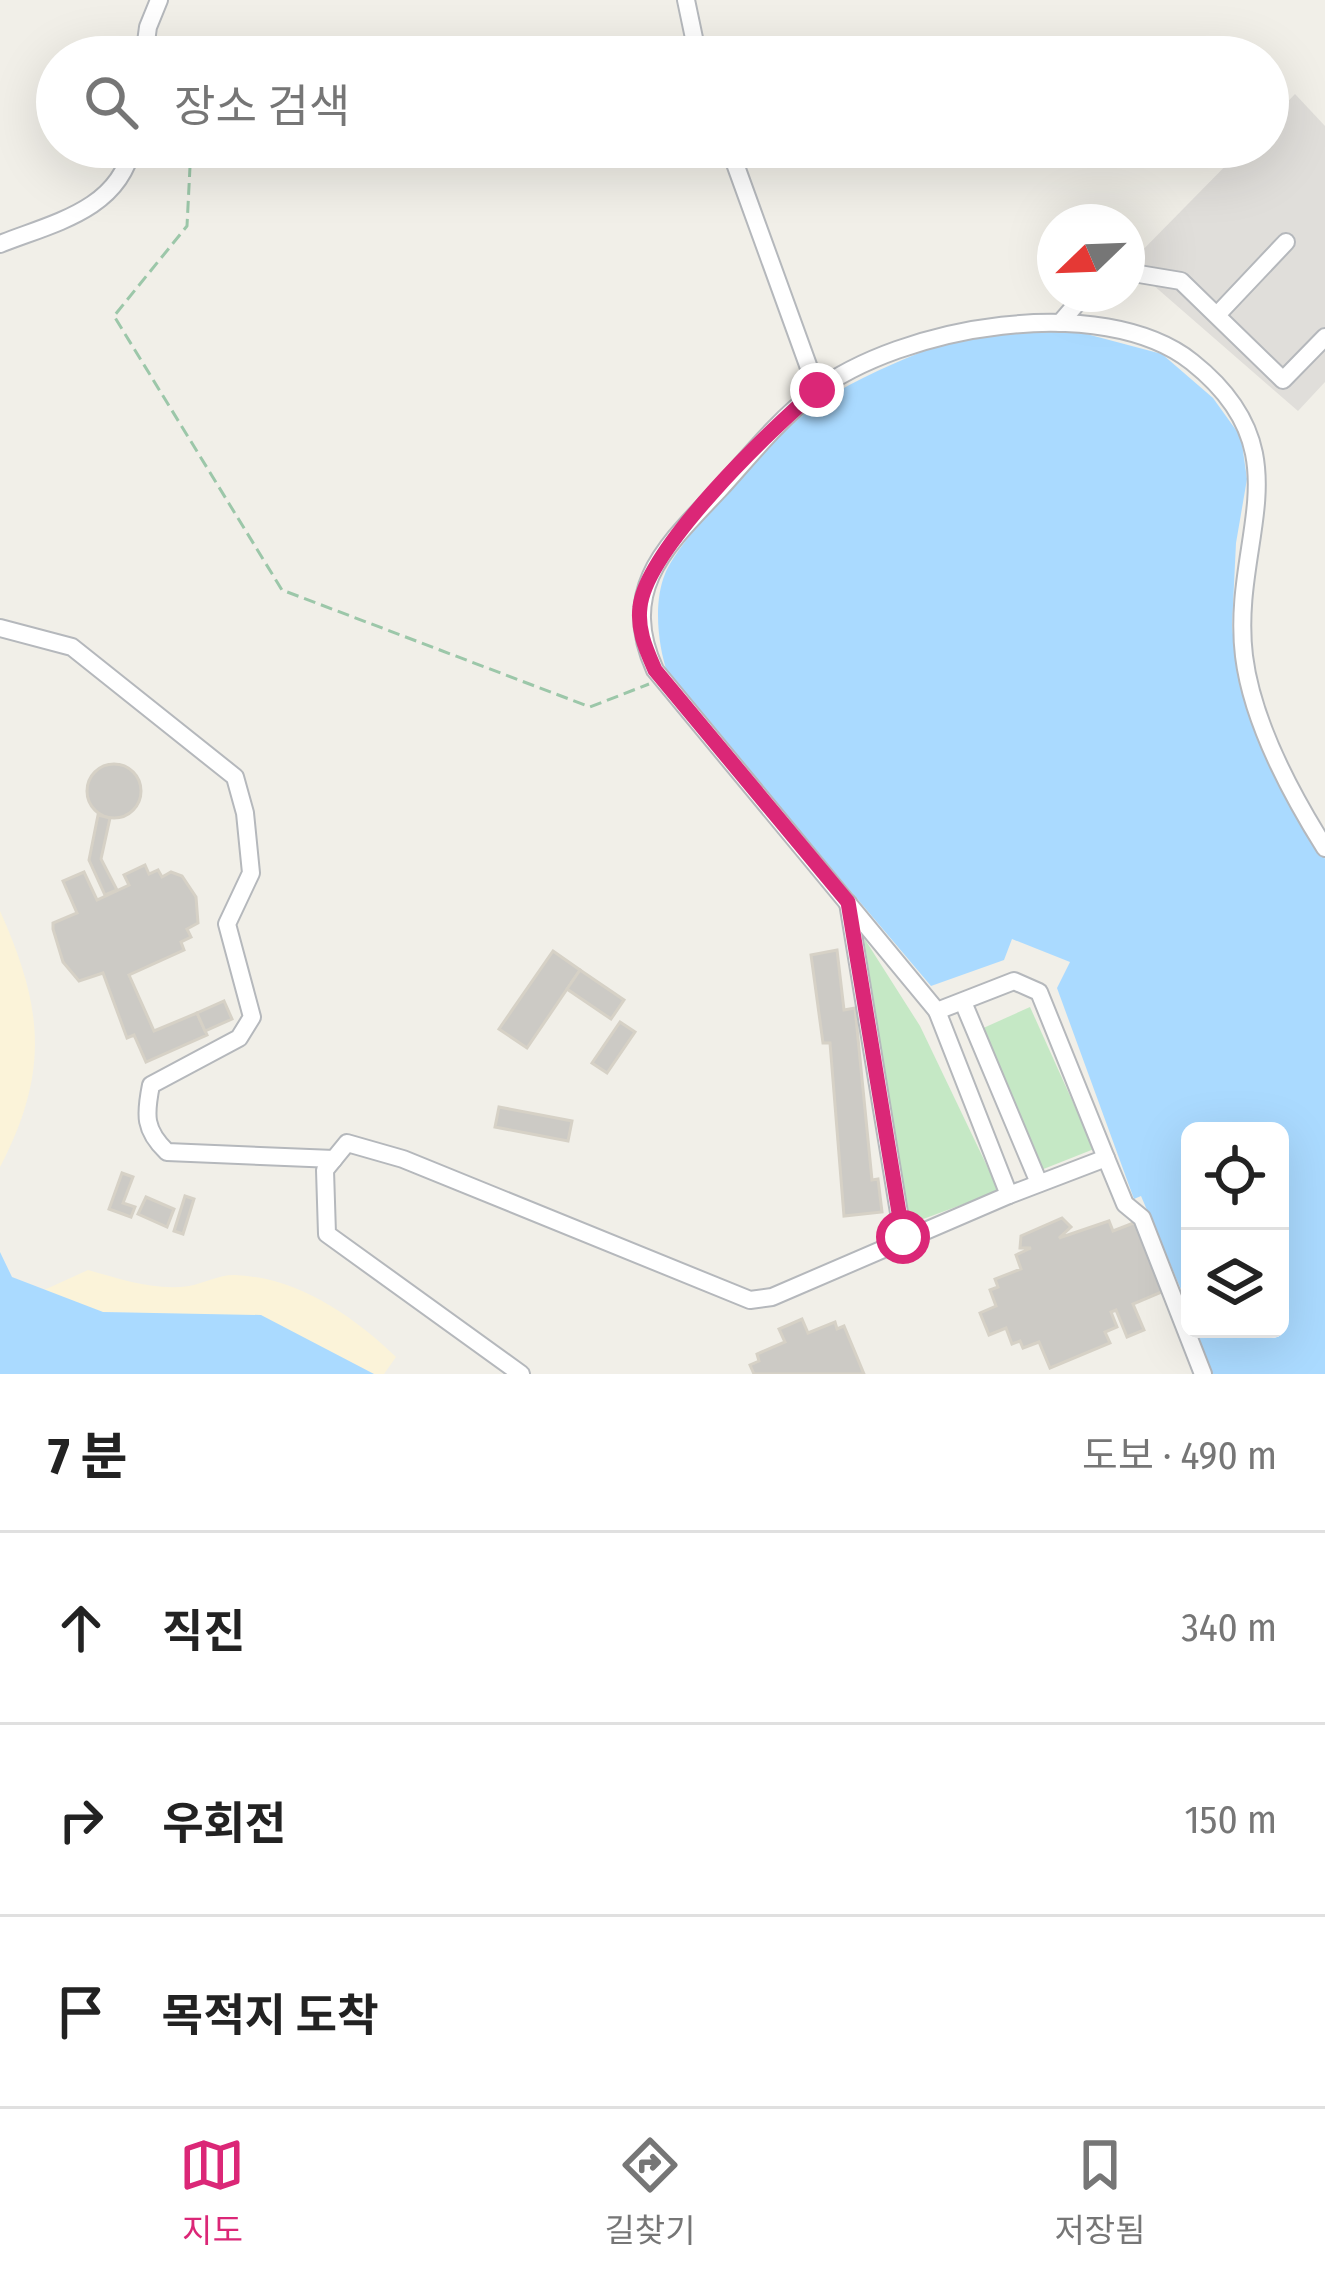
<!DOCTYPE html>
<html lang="ko">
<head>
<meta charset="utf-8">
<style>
  :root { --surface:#fff; --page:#f6f6f6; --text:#222; --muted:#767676; --line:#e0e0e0; --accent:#db2777 }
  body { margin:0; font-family:"Fira Sans Condensed","Noto Sans KR",sans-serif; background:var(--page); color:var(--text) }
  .controls { position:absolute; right:36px; bottom:36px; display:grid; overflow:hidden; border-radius:18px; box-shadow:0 12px 48px #0002 }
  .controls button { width:108px; height:108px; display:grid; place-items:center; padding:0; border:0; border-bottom:3px solid var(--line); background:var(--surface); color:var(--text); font:60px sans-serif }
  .compass { position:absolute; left:1037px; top:204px; width:108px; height:108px; border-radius:50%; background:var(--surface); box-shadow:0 12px 48px #0002; rotate:247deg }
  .stop { position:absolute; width:36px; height:36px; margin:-27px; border:9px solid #db2777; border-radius:50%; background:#fff }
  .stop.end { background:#db2777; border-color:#fff; box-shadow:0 3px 12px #0008 }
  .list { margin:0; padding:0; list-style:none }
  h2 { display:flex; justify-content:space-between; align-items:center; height:156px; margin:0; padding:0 48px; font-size:51px }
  h2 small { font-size:39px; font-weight:400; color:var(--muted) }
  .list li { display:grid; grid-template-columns:78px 1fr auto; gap:36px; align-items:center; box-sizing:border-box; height:192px; padding:0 48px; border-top:3px solid var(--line) }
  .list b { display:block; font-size:45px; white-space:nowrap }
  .list em { font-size:39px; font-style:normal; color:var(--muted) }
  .icon { flex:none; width:66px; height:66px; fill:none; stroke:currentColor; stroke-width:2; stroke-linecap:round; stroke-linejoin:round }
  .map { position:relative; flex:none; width:1325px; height:1374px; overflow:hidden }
  .search { position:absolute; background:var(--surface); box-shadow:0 12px 48px #0002; left:36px; right:36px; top:36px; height:132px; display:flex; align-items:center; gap:30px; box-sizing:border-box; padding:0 42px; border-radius:66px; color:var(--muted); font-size:45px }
  .sheet { height:732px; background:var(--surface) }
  nav { display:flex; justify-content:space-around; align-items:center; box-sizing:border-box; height:168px; border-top:3px solid var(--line); background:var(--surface); font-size:33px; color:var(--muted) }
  nav a { display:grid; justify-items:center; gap:6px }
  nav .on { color:var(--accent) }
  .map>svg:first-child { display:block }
  .industrial { fill:#e0deda }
  .green { fill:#c5e8c5 }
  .sand { fill:#fbf3d9 }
  .water { fill:#aadaff }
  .building { fill:#cccac5; stroke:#d6d1c6; stroke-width:3 }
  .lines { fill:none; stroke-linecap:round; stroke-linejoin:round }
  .minor-casing { stroke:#b5b8bc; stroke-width:20 }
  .path { stroke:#9cc7a9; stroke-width:3; stroke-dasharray:12 6; stroke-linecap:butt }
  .minor { stroke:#fff; stroke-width:16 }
  .route { stroke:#db2777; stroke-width:15 }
</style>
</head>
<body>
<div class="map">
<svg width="1325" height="1374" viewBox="0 0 1325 1374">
  <rect width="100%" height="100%" fill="#f1efe8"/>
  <polygon class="industrial" points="1295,94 1325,126 1325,382 1298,411 1129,264 1244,147 1268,147 1268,122"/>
  <g class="green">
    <polygon points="864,938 920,1026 999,1191 907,1225"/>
    <polygon points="1030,1007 1094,1149 1041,1170 979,1030"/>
  </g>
  <g class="sand">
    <path d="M 0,911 C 43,1007 50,1071 0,1167 Z"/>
    <path d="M 88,1270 C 120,1279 155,1291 189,1286 C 204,1283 219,1275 234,1275 C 297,1277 352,1315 396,1357 L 384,1374 L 374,1374 L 261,1316 L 103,1312 L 44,1290 Z"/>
  </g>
  <g class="water">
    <path d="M 1020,332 L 1079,332 L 1162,354 L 1213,398 L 1241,437 L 1247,479 L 1236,543 L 1232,626 L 1236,661 L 1248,702 L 1325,859 L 1325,1374 L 1211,1374 L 1192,1329 L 1280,1329 L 1280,1131 L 1190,1131 L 1190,1325 L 1184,1311 L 1189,1308 L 1141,1196 L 1134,1199 L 1057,988 L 1070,962 L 1012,939 L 1004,960 L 931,986 L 668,675 C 658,646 653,603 665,574 C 679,538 779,432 812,408 C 843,386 884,367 919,353 C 950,341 987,338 1020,332 Z"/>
    <polygon points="0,1252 12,1277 103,1312 261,1315 374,1374 0,1374"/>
  </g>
  <g class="building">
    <circle cx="114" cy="791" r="27"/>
    <polygon points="98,815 110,818 101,859 117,890 105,895 89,860"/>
    <polygon points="145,865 149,874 158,870 162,877 171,872 182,876 196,897 198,923 187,929 191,937 181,942 184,950 129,975 154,1031 197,1013 207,1035 146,1062 134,1035 127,1038 103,973 79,981 63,962 53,929 53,923 77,913 63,881 84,872 97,900 129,885 124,875"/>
    <polygon points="837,950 844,1010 855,1008 872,1180 878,1179 882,1212 844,1216 830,1043 823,1043 811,955"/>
    <polygon points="553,951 580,970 527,1048 499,1029"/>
    <polygon points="580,970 624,1000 611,1019 567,989"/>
    <polygon points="224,1001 232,1019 205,1031 197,1013"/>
    <polygon points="620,1022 635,1032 607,1073 592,1063"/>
    <polygon points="499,1107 572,1121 568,1141 495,1127"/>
    <polygon points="122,1173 133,1177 123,1203 135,1207 131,1217 109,1209"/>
    <polygon points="185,1196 194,1199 183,1234 174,1231"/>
    <polygon points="146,1197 174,1209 167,1227 138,1214"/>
    <polygon points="1062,1218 1071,1227 1059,1238 1109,1221 1113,1231 1136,1222 1164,1291 1133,1304 1144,1330 1127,1337 1116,1310 1111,1312 1117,1327 1105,1332 1110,1343 1050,1368 1039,1342 1023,1348 1020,1341 1012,1344 1006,1328 989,1335 980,1313 996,1306 990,1290 998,1287 995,1279 1021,1269 1016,1255 1031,1248 1020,1248 1021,1236"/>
    <polygon points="802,1319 808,1333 835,1322 837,1329 844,1326 864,1374 754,1374 750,1365 759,1361 757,1354 785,1342 779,1329"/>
  </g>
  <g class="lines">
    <defs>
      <g id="minor">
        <polyline points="686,0 698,57"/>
        <polyline points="144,57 148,27 159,0"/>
        <polyline points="729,147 817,390"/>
        <path d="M 0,244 C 53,223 119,210 132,147"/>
        <polyline points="1127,272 1181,281 1283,380 1325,337"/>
        <polyline points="1217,315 1286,242"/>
        <polyline points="1060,323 1085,294"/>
        <path d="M 0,628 L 72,647 L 235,777 L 245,813 L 251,873 L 227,924 L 252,1017 L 239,1038 L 151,1085 C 145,1115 144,1130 167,1152 L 334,1159"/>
        <polyline points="848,903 903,1237"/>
        <polyline points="963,1002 1039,1183"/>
        <polyline points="937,1011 1014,981 1039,992 1106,1158 1009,1195"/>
        <polyline points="1106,1158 1125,1204 1142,1218 1203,1374"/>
        <path d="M 521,1374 L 327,1234 L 325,1170 L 347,1143 L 403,1159 L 750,1300 L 772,1297 L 1009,1195 L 937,1011 L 655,670 C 618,589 666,546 719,490 C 749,457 778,420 814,393 C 901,326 1102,291 1192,362 C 1308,454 1230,539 1244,656 C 1252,720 1291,794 1325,848"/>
      </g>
    </defs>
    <use href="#minor" class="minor-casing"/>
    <polyline class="path" points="191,147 187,226 114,316 282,590 590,707 649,684"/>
    <use href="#minor" class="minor"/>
  </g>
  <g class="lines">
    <path class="route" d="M 817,390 C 771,429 646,549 640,607 C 637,630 646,649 655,670 L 848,902 L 903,1237"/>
  </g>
</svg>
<div class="controls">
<button><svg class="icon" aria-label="locate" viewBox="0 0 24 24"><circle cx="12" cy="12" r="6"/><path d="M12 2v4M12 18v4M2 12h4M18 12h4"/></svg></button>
<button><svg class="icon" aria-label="layers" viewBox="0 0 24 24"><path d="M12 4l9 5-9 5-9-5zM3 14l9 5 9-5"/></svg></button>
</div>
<svg class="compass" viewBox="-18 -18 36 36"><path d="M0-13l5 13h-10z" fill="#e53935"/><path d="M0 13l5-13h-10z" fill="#767676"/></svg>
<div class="stop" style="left:903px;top:1237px"></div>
<div class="stop end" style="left:817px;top:390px"></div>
<div class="search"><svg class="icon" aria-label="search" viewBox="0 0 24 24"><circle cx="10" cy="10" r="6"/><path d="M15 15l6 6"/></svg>장소 검색</div>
</div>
<section class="sheet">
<h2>7 분<small>도보 · 490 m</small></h2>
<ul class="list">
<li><svg class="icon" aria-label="ahead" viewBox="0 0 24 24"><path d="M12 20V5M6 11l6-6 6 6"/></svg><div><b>직진</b></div><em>340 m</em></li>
<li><svg class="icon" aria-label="right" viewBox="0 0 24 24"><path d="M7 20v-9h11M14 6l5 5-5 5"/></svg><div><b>우회전</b></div><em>150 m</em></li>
<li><svg class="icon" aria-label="arrive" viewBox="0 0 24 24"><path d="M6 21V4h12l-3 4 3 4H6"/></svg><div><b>목적지 도착</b></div></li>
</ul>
</section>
<nav>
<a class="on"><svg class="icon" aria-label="map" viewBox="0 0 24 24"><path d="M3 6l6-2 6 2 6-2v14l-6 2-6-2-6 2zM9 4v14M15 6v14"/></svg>지도</a>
<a><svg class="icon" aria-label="directions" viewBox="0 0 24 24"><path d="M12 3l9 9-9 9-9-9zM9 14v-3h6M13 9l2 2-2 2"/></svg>길찾기</a>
<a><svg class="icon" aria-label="saved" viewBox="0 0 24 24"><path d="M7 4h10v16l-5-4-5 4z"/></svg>저장됨</a>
</nav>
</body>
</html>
